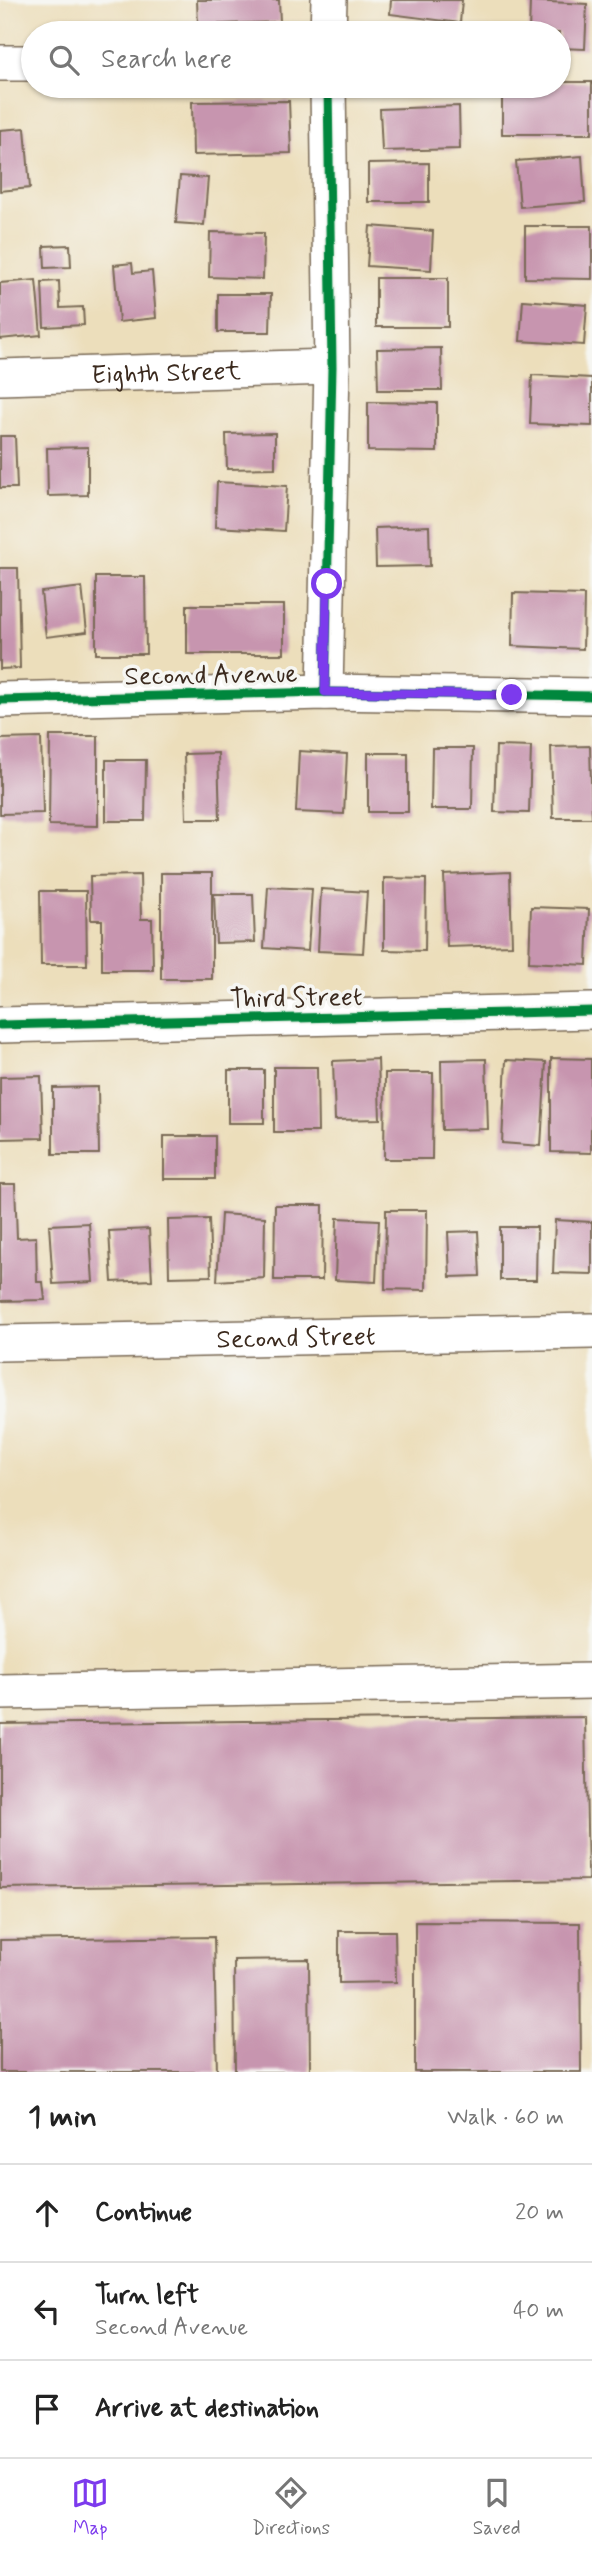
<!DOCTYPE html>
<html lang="en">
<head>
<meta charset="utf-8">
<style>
  :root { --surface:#fff; --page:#f2f2f2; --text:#222; --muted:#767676; --line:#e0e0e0; --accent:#7c3aed }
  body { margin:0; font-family:Mynerve,sans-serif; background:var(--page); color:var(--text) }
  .stop { position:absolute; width:21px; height:21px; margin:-16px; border:5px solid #7c3aed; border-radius:50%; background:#fff }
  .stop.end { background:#7c3aed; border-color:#fff; box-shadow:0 2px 7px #0008 }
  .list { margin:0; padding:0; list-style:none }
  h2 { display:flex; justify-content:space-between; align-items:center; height:91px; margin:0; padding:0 28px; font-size:30px }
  h2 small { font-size:23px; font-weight:400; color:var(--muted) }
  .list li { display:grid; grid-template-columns:46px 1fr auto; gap:21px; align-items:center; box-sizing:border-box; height:98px; padding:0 28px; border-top:2px solid var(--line) }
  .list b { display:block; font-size:26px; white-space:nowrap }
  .list p { margin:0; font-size:23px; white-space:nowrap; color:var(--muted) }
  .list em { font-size:23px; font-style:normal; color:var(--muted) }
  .icon { flex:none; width:38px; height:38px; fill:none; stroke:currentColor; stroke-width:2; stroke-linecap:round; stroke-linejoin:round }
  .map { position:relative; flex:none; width:592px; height:2072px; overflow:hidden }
  .search { position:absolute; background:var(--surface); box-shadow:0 2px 5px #0004; left:21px; right:21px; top:21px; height:77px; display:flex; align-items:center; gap:18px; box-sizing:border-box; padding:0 24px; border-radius:38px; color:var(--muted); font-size:26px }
  .sheet { height:385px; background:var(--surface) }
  nav { display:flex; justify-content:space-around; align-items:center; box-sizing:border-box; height:98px; border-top:2px solid var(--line); background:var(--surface); font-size:19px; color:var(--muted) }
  nav a { display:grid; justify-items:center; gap:4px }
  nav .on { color:var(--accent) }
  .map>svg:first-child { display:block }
  .building { fill:#c795af }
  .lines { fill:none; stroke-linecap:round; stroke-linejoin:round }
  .street-casing { stroke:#796955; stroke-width:38 }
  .street { stroke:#fff; stroke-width:35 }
  .cycleway-casing { stroke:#f6f6f2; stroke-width:13 }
  .cycleway { stroke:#00873e; stroke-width:9 }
  .route { stroke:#7c3aed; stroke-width:9 }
  .labels { text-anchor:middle; stroke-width:7; stroke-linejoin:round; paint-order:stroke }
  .street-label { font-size:26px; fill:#3b2a1e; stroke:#f6f6f2 }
</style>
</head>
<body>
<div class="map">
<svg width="592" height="2072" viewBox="0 0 592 2072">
  <rect width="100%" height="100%" fill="#f6f6f2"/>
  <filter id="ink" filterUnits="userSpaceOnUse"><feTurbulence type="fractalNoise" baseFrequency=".0143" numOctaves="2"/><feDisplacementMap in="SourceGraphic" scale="14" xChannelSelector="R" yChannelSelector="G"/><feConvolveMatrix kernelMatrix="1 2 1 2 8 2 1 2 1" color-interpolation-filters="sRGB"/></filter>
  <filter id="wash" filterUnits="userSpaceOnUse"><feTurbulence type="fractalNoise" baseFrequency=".00686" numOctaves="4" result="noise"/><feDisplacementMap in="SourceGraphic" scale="28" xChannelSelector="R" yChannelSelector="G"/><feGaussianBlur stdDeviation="1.57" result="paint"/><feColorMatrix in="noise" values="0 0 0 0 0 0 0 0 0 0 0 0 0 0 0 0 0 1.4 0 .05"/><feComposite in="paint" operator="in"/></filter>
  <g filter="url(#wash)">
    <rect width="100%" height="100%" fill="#ecdebb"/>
    <g id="blocks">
      <g class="building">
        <polygon points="197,0 279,0 280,22 198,25"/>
        <polygon points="391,0 462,0 460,23 390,14"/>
        <polygon points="530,1 587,4 585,49 559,48 559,33 529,33"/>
        <polygon points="559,82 592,82 592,134 502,134 502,86 559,86"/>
        <polygon points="289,101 291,153 193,155 192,102"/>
        <polygon points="459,106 460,149 382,151 380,109"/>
        <polygon points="25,128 30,188 0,191 0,130"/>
        <polygon points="582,156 585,202 520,207 516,161"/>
        <polygon points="429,163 429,202 368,202 368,164"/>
        <polygon points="180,176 208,178 204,225 176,223"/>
        <polygon points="370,226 433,231 431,270 367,266"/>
        <polygon points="525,226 592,226 592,279 525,278"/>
        <polygon points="210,232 264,233 263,279 209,277"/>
        <polygon points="70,245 71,267 45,268 44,246"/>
        <polygon points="132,263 133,273 152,271 156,318 119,322 114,265"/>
        <rect x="376" y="278" width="72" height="49"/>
        <polygon points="36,280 41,335 0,339 0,283"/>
        <polygon points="59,281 60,308 83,307 84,325 44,327 42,282"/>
        <polygon points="218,294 271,294 270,332 218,332"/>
        <polygon points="523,300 587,305 584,345 520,341"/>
        <polygon points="441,348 442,390 378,390 377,349"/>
        <polygon points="532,375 592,378 592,426 530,424"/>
        <polygon points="368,402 437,403 437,452 368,451"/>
        <polygon points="275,433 275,468 227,469 226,434"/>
        <polygon points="0,436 15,436 17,488 0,488"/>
        <polygon points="88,447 88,495 48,496 47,448"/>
        <polygon points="217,482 287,486 284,531 215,527"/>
        <polygon points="429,526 430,566 376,567 375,528"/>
        <polygon points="0,568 18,568 20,668 0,669"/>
        <polygon points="96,577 145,577 146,654 96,654"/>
        <polygon points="82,587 87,632 46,637 41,592"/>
        <polygon points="513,593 584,595 583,649 512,646"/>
        <rect x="187" y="605" width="97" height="49"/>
        <polygon points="50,736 98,736 98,826 49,825"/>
        <polygon points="41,738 43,813 0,814 0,739"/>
        <polygon points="496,746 531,747 529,813 494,812"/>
        <polygon points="590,746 592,818 553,818 551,747"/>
        <polygon points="432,748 473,748 472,809 431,809"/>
        <polygon points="299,751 347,754 344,814 296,812"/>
        <polygon points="218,753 220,819 186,819 184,754"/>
        <rect x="368" y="753" width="40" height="59"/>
        <polygon points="106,760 146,760 145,821 106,821"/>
        <polygon points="510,872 512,945 447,947 444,875"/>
        <rect x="161" y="873" width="51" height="106"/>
        <polygon points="140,875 141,919 152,919 153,970 102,970 102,920 91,920 90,876"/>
        <polygon points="384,878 426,879 425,951 384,950"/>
        <polygon points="268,887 312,889 308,951 264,948"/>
        <polygon points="321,889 367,892 363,953 318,951"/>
        <polygon points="40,891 86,891 87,965 41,965"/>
        <polygon points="214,894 253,894 255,942 216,943"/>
        <polygon points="531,907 589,909 587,965 529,962"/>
        <polygon points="551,1058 591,1059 591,1153 551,1152"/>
        <polygon points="378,1059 380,1119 335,1120 333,1061"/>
        <polygon points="486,1059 488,1129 442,1130 441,1060"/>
        <polygon points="506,1060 546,1062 541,1146 502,1143"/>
        <polygon points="274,1067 317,1067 318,1132 274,1132"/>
        <rect x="228" y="1070" width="36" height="53"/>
        <polygon points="385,1073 433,1073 432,1159 384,1159"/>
        <polygon points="41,1076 43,1138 0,1139 0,1077"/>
        <polygon points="98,1087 99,1154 53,1154 53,1088"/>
        <rect x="164" y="1136" width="51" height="43"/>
        <polygon points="0,1184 15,1184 17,1238 36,1237 37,1282 43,1282 45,1300 0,1301"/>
        <polygon points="275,1205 323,1205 322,1280 274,1280"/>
        <polygon points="386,1210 427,1210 426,1290 385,1289"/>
        <polygon points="221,1214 265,1217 264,1278 217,1281"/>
        <polygon points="337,1218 379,1220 376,1282 335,1280"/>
        <polygon points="209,1219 211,1276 169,1277 168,1220"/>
        <polygon points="555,1220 592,1222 592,1274 553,1273"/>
        <polygon points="89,1223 93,1282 53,1284 49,1225"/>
        <polygon points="500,1227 537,1227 536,1280 500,1280"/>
        <polygon points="149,1229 152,1280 112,1282 109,1231"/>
        <polygon points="478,1231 480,1276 450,1277 448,1232"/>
        <polygon points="585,1717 588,1880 0,1888 0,1724"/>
        <polygon points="415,1922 580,1923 581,2072 415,2072"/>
        <polygon points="339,1931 395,1931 396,1982 339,1983"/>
        <polygon points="214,1937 217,2072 0,2072 0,1940"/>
        <polygon points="309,1959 310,2072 235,2072 234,1960"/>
      </g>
    </g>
  </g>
  <g filter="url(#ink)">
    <use href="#blocks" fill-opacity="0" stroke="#796955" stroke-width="2"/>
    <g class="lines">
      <defs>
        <g id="street">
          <polyline points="328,33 329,0"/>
          <polyline points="0,63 33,63"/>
          <path id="s1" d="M 0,377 L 332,367"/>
          <polyline points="325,692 332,367 328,86"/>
          <polyline points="0,700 325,692 592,696"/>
          <polyline points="0,1025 592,1011"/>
          <path id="s2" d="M 0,1343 L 592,1331"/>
          <polyline points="0,1692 592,1681"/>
        </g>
      </defs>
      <use href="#street" class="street-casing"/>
      <use href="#street" class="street"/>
      <defs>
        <g id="cycleway">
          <polyline points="325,692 332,367 328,86"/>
          <polyline points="0,700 325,692 592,696"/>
          <polyline points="0,1025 592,1011"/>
        </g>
      </defs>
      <use href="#cycleway" class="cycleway-casing"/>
      <use href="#cycleway" class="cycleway"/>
    </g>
  </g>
  <g class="lines" filter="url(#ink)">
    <polyline class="route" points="327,584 325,692 512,695"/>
  </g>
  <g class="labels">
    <g class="street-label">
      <text dy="9" stroke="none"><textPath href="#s1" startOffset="166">Eighth Street</textPath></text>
      <text transform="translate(211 674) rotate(-1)" y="9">Second Avenue</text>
      <text transform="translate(296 997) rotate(-1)" y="9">Third Street</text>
      <text dy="9" stroke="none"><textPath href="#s2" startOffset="296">Second Street</textPath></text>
    </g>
  </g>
</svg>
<div class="stop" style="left:327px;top:584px"></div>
<div class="stop end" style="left:512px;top:695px"></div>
<div class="search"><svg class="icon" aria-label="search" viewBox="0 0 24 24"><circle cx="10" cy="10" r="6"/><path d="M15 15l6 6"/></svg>Search here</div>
</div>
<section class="sheet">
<h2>1 min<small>Walk · 60 m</small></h2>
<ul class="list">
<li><svg class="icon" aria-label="ahead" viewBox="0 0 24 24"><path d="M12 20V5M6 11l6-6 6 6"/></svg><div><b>Continue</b></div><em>20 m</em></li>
<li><svg class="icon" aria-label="left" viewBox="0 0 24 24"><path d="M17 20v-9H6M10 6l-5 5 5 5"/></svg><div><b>Turn left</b><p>Second Avenue</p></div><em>40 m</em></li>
<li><svg class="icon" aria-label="arrive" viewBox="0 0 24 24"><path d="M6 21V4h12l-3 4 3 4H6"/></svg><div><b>Arrive at destination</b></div></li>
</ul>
</section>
<nav>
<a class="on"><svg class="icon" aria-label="map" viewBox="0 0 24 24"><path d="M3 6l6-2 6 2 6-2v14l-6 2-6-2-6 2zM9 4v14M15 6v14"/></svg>Map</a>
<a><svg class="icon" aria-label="directions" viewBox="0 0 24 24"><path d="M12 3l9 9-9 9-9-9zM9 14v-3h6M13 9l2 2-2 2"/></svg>Directions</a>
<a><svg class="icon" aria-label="saved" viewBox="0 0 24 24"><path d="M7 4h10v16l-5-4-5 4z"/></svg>Saved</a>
</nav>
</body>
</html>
